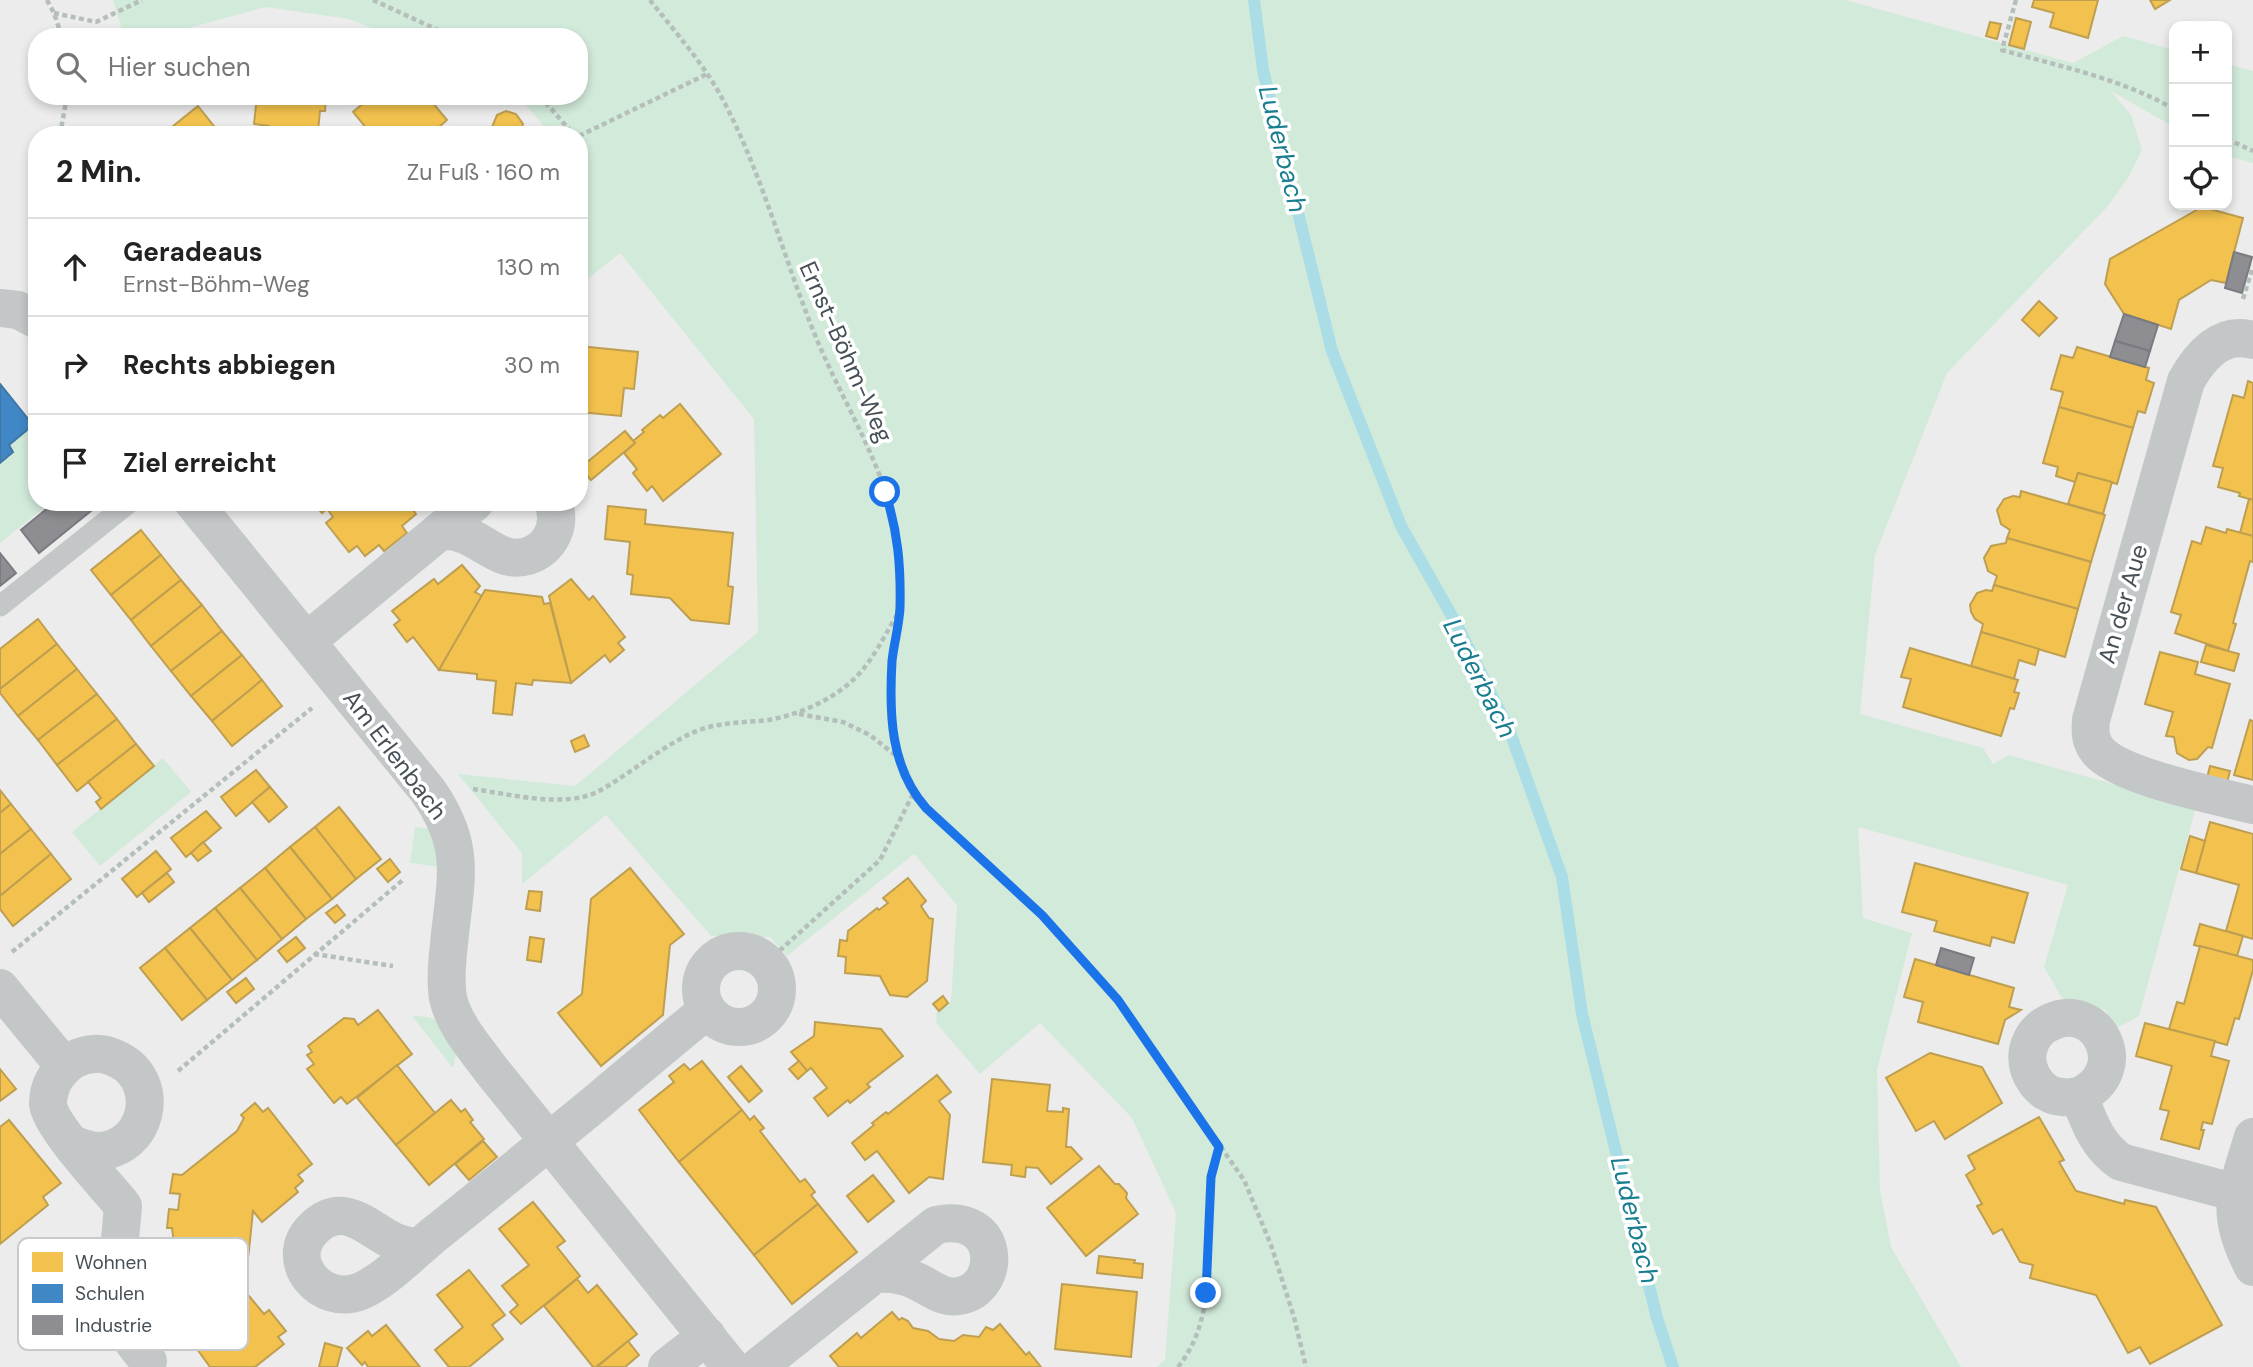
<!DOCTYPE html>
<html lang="de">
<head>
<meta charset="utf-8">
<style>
  :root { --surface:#fff; --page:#f2f2f2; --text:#222; --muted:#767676; --line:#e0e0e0 }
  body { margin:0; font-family:"DM Sans",sans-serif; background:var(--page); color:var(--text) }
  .controls { position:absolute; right:21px; top:21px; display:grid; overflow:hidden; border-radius:14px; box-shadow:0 4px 10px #0003 }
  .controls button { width:63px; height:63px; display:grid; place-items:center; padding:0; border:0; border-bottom:2px solid var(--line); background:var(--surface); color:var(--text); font:35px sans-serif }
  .stop { position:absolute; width:21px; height:21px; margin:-16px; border:5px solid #1a73e8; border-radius:50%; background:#fff }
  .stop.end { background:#1a73e8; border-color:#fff; box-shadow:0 2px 7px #0008 }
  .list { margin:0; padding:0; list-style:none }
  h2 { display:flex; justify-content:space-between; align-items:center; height:91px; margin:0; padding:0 28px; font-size:30px }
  h2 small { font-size:23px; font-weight:400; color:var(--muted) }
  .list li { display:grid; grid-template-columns:46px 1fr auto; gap:21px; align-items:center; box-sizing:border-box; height:98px; padding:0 28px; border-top:2px solid var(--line) }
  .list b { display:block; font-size:26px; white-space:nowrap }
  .list p { margin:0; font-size:23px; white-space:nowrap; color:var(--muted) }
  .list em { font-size:23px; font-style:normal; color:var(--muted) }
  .icon { flex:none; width:38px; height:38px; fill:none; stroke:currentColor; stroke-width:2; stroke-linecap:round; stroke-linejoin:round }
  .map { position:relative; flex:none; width:2253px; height:1367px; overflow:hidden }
  .search { position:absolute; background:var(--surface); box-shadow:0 4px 10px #0003; left:28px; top:28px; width:560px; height:77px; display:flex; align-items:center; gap:18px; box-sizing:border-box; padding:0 24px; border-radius:28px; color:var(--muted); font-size:26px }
  .panel { position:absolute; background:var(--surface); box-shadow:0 4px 10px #0003; left:28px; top:126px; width:560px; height:385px; border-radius:28px }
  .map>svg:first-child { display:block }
  .green { fill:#d2eada }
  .homes { fill:#f2c14e; stroke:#be9f51; stroke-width:2 }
  .schools { fill:#3f88c5; stroke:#4177a4; stroke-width:2 }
  .industry { fill:#8d8d92; stroke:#787b80; stroke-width:2 }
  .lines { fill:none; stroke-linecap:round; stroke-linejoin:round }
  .stream { stroke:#aadde5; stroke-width:12 }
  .path { stroke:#b4bebb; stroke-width:4.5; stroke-dasharray:5 3.5; stroke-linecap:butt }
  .lane { stroke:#c4c7c8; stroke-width:21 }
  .street { stroke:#c4c7c8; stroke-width:38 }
  .route { stroke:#1a73e8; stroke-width:9 }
  .labels { text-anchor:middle; stroke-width:7; stroke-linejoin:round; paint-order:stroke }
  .street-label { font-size:24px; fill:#465057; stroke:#fff }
  .water-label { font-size:26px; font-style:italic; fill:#197e8f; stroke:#fff }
  .key { fill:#fff; stroke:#c8cacd; stroke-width:2 }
  .key-label { font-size:19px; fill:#465057 }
</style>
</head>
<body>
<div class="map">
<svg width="2253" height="1367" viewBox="0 0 2253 1367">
  <rect width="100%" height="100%" fill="#edecec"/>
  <g class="green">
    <polygon points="113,0 1846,0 2073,63 2123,36 2174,50 2174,127 2111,91 2131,115 2142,150 2128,178 2108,206 1947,373 1875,555 1860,714 1983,748 1993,764 2009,755 2196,807 2139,1016 2115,1029 2105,1010 2062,998 2044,967 2068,885 1858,827 1863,918 1912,933 1877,1070 1880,1190 1891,1247 1961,1367 1157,1367 1165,1360 1176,1213 1132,1118 1040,1023 980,1074 937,1024 936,1013 951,1001 957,905 914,854 787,956 770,937 711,936 606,815 522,884 522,853 458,774 575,786 758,632 754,419 620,253 579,286 579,135 551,135 518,96 579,96 579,37 394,37 349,19 266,7 192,27 176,37 124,37"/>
    <polygon points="2227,64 2253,71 2253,163 2227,156"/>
    <polygon points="33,425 37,430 37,502 51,502 0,543 0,463 13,452 9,445"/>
    <polygon points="163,758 191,792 100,866 72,832"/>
    <polygon points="415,827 431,829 442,867 410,863"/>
    <path d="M 412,1016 C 445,1016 442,1026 457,1052 L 453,1068 Z"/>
  </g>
  <g class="homes">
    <polygon points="2034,0 2098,0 2088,38 2050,27 2054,13 2032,7"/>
    <polygon points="2150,0 2170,0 2155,9"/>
    <polygon points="2016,18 2031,22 2024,49 2009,45"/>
    <polygon points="1990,22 2001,24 1997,39 1986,36"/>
    <polygon points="257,96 326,97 325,111 320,111 318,131 303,130 302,135 269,133 269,126 254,124"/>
    <polygon points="372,96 427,96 447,120 430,135 372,135 353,112"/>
    <polygon points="198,106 221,135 162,135"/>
    <polygon points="506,111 516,114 523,124 520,135 496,135 492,127 497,115"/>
    <polygon points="2202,207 2243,218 2226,283 2211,280 2179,300 2171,329 2124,314 2105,284 2110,259"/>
    <polygon points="2039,301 2057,318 2039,336 2022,320"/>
    <polygon points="579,346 638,352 634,389 624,388 621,416 579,412"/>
    <polygon points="2077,347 2149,368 2146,380 2154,383 2145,413 2138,411 2133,428 2059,407 2063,392 2051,389 2061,355 2073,358"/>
    <polygon points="2248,381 2253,383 2253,500 2239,496 2240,493 2218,487 2223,468 2213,466 2233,395 2244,398"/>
    <polygon points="680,404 721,454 663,501 652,486 647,491 633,473 637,469 624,453 635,443 633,441 644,432 642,430 660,415 663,418"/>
    <polygon points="2059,407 2133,428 2117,484 2078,473 2075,482 2056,476 2058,467 2043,463"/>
    <polygon points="625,431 635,443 591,480 580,468"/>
    <polygon points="2078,473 2112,482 2103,514 2068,504"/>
    <polygon points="2021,491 2105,515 2091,562 2007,538 2010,530 2001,524 1997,510 2004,499 2013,496 2020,497"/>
    <polygon points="2249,499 2253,500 2253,536 2240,533"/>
    <polygon points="318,502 335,502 322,513 316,506"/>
    <polygon points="335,502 407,502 416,514 402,526 407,533 384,551 379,545 365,556 357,546 349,552 326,523 333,517 327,509"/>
    <polygon points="608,506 646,510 645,524 733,533 728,586 733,587 729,624 691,620 670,598 631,594 633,575 627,574 630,542 605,539"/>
    <polygon points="2206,527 2226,533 2227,529 2253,536 2253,562 2250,561 2233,623 2236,624 2228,651 2175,633 2181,615 2171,612 2192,541 2201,544"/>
    <polygon points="141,530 161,555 111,595 91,570"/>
    <polygon points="2007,538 2091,562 2078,609 1994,585 1997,576 1988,571 1984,558 1991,546 2006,543"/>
    <polygon points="161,555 181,580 131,620 111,595"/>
    <polygon points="462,565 480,586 475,592 482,596 439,670 413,637 407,642 394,625 400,620 392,611 434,579 438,584"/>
    <polygon points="571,579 589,600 593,596 625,637 618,643 624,650 610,662 605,655 571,683 549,596"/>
    <polygon points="181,580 202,605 151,646 131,620"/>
    <polygon points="1994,585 2078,609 2065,657 1981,632 1983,624 1975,619 1971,612 1970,605 1977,593 1986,590 1992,591"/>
    <polygon points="485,590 542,597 544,604 550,603 571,683 533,680 532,685 516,683 512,715 493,713 496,681 477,679 477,674 439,670"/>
    <polygon points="202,605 222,631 171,671 151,646"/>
    <polygon points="38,619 57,644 0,689 0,649"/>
    <polygon points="222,631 242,655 191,696 171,671"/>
    <polygon points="1981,632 2039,649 2035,665 2019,660 2014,679 1971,666"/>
    <polygon points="57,644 77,669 18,716 0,693 0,689"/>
    <polygon points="2206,645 2239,654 2234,671 2201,662"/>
    <polygon points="1910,648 2018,680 2014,692 2019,693 2014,709 2010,708 2001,736 1903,707 1911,679 1901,677"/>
    <polygon points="2160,652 2198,662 2195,674 2230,684 2212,748 2208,747 2197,759 2189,760 2177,753 2174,737 2166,736 2173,712 2145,704"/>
    <polygon points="242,655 262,680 212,721 191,696"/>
    <polygon points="77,669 97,694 38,740 18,716"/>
    <polygon points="262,680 282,706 232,746 212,721"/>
    <polygon points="97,694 117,719 57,765 38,740"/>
    <polygon points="117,719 136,744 77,791 57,765"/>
    <polygon points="2250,720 2253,721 2253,780 2234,775"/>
    <polygon points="584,735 589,746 575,752 571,741"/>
    <polygon points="136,744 154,766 101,809 96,802 101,798 88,782"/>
    <polygon points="2210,766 2230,771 2227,783 2207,778"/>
    <polygon points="256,770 270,787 236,816 221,797"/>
    <polygon points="270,787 287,807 269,822 252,802"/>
    <polygon points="0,790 11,804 0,813"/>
    <polygon points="11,804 31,829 0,854 0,813"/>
    <polygon points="339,807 381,859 356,879 315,827"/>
    <polygon points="206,811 221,828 186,857 171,838"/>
    <polygon points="2210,822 2253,834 2253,939 2226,931 2239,885 2196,873"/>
    <polygon points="315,827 356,879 332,899 290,847"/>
    <polygon points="31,829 51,854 0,896 0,854"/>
    <polygon points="2190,836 2205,841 2196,873 2181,869"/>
    <polygon points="203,842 211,851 198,861 191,853"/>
    <polygon points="290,847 332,899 306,919 265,868"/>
    <polygon points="156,851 171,869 137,897 122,879"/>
    <polygon points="51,854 71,879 13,926 0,909 0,896"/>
    <polygon points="390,859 400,872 388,882 377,869"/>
    <polygon points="1915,863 2028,893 2014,943 1992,937 1990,946 1934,931 1937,921 1902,912"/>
    <polygon points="265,868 306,919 282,939 240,888"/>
    <polygon points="630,868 684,934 670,945 663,1015 601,1066 558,1013 582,994 591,899"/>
    <polygon points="167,873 174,882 149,902 142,893"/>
    <polygon points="908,878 926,901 921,906 929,918 933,919 927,981 907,997 890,995 880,976 845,973 846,957 838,956 840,940 847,941 848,931 877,908 879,910 888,903 883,898"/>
    <polygon points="240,888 282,939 257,960 215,908"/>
    <polygon points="529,891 542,892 540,911 526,909"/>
    <polygon points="337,905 345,915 335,923 326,913"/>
    <polygon points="215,908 257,960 232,980 190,928"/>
    <polygon points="2200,924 2243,936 2237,956 2194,945"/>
    <polygon points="190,928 232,980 207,1000 165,948"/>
    <polygon points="296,937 305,948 287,962 278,951"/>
    <polygon points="530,937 544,939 541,962 527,960"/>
    <polygon points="2200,946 2253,960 2253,970 2239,1019 2235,1018 2227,1045 2169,1029 2177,1002 2184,1004"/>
    <polygon points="165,948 207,1000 182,1020 140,968"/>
    <polygon points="1915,959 2014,988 2009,1007 2021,1010 2005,1020 1998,1044 1918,1022 1923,1002 1904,997"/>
    <polygon points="246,978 254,989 236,1003 227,992"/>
    <polygon points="943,996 948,1003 939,1011 933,1004"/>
    <polygon points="378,1010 412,1054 347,1104 341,1097 334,1103 307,1069 314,1064 307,1055 312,1052 308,1046 344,1018 354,1019 358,1025"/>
    <polygon points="815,1022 881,1029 903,1056 867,1084 870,1087 850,1103 848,1100 828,1116 814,1098 827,1088 811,1068 807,1071 791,1052 814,1036"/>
    <polygon points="2145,1023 2215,1041 2211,1056 2229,1061 2212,1124 2203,1122 2201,1130 2204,1130 2199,1149 2161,1139 2169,1111 2160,1109 2172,1066 2136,1056"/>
    <polygon points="1930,1053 1982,1067 2002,1103 1945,1139 1934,1121 1916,1131 1886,1078"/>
    <polygon points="702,1061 742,1110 679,1162 639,1110 674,1082 669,1076 684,1064 690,1070"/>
    <polygon points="799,1061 807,1071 798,1079 789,1069"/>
    <polygon points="397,1065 435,1113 396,1145 357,1098"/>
    <polygon points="741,1066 762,1091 749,1102 728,1077"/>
    <polygon points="0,1069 16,1089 0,1101"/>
    <polygon points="937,1075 951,1092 939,1101 950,1115 943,1179 929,1177 909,1193 877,1151 865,1160 852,1143 874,1125 872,1123 886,1112 888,1114"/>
    <polygon points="992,1079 1050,1085 1047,1111 1063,1112 1063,1108 1069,1109 1066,1147 1071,1147 1082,1159 1051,1184 1038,1168 1026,1167 1025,1177 1011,1175 1012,1165 983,1162"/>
    <polygon points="451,1100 461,1112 465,1109 473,1120 470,1122 484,1139 429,1185 396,1145"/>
    <polygon points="255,1103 263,1112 268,1108 312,1164 298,1175 303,1181 295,1188 298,1192 262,1222 253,1211 249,1250 174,1243 172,1228 167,1228 169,1209 178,1210 180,1194 170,1193 173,1174 182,1175 237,1131 244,1118 241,1115"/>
    <polygon points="742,1110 750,1120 754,1116 764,1128 760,1131 800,1182 805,1179 815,1192 811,1195 818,1204 754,1255 679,1162"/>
    <polygon points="2039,1117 2064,1160 2059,1162 2076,1191 2124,1204 2125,1200 2156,1207 2222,1325 2150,1364 2140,1347 2128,1353 2096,1295 2030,1278 2033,1265 2020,1262 2002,1229 1993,1234 1977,1206 1982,1204 1966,1175 1975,1169 1968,1156"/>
    <polygon points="9,1120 61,1183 43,1197 48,1205 0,1244 0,1127"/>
    <polygon points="483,1141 497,1157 469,1180 455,1164"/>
    <polygon points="1099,1166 1115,1184 1119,1184 1127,1193 1126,1198 1138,1214 1086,1256 1047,1208"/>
    <polygon points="873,1175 894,1201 868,1222 847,1196"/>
    <polygon points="533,1202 565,1241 557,1247 580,1276 521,1324 510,1312 518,1305 502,1286 529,1265 499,1229"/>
    <polygon points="818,1204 857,1252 792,1304 754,1255"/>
    <polygon points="174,1243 249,1250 244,1290 264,1314 269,1310 286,1331 278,1337 284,1344 255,1367 210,1367 181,1327 178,1330 165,1312 170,1308 158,1308 160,1289 170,1290 172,1275 161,1274 162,1253 169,1254"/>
    <polygon points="1099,1256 1135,1260 1134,1263 1143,1264 1142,1278 1097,1273"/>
    <polygon points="469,1270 505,1315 492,1325 503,1339 469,1367 449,1367 435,1350 463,1327 437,1295"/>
    <polygon points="577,1279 588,1293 597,1285 637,1334 596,1367 593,1367 544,1306"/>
    <polygon points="1062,1284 1137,1292 1131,1357 1055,1349"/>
    <polygon points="892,1312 899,1320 902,1318 908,1321 913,1328 928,1331 939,1339 954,1341 963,1335 979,1337 986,1327 993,1330 1000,1324 1026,1355 1029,1352 1041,1367 839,1367 830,1356 857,1333 861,1338"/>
    <polygon points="386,1325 420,1367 368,1367 365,1362 362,1365 347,1348 368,1331 372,1336"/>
    <polygon points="628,1341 639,1355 625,1367 597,1367"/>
    <polygon points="325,1343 342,1348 337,1367 319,1367"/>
  </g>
  <polygon class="schools" points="0,384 33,425 9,445 13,452 0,463"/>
  <g class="industry">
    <polygon points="2234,252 2252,257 2242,293 2225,288"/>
    <polygon points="2124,314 2158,325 2150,351 2115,341"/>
    <polygon points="2115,341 2150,351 2145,367 2110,357"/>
    <polygon points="55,502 102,502 39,553 21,530"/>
    <polygon points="0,553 16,573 0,586"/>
    <polygon points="1941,948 1974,958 1969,975 1936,965"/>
  </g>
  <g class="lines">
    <polyline class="stream" points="1254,0 1263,70 1332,351 1401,526 1457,625 1510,732 1562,877 1582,1014 1657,1318 1673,1367"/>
    <g class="path">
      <polyline points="47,0 54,13 62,37"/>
      <polyline points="373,0 453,37"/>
      <path d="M 650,0 C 675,32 703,63 722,98 C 763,175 784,260 817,340 C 842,399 876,453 893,515 C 900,545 902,580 900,610 C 899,626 895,642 893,658 C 887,710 890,767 926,808 L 1042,915 L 1118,1001 L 1244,1180 L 1271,1245 L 1294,1317 L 1306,1367"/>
      <path d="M 2016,0 L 2002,50 C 2059,66 2122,79 2174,109"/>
      <polyline points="54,13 96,22 142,0"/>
      <polyline points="540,96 574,135"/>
      <polyline points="60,135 67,96"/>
      <polyline points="579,136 707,74"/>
      <polyline points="2227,139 2253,151"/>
      <polyline points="579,166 583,202 579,214"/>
      <polyline points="2243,299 2253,266"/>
      <polyline points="799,714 843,722 870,735 895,755"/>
      <path d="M 473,789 C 510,794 564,809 599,791 C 630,774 658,749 690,734 C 714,722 741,723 768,720 C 798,715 831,701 854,679 C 872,662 885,635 898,613"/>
      <polyline points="12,952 312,708"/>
      <polyline points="314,954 393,966"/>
      <polyline points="767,962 880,860 913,794"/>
      <polyline points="178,1071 404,879"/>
      <path d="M 1178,1367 C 1221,1314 1203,1241 1211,1178 C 1212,1168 1216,1157 1219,1147"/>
    </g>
    <polyline class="lane" points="0,606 130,502"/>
    <g class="street">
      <polyline points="0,308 18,310 37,320"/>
      <path d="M 2253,340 C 2221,331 2200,356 2186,381 L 2091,720 C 2090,732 2090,741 2098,751 C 2120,777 2217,796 2253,805"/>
      <path d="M 193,502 L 428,791 C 468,848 455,880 449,944 C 447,961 445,980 448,998 C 454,1025 476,1049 492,1071 L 731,1367"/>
      <path d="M 440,531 C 447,531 455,531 462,534 C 486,542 501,564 528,556 C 537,553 545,547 550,539 C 557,528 558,515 553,502"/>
      <polyline points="307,641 475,502"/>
      <circle cx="739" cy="989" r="38"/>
      <polyline points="0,988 64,1066"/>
      <path d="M 2079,1096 C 2135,1070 2097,1000 2051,1022 C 2039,1027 2031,1037 2028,1050 C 2024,1072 2040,1096 2062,1097 C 2068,1098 2074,1097 2079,1096 C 2089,1122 2097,1146 2121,1162 L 2237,1193"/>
      <path d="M 2253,1137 C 2236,1194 2224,1211 2253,1267"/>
      <path d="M 72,1144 C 80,1147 89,1151 98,1151 C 147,1150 163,1083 119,1060 C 111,1056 103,1053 94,1054 C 78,1055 67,1062 58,1074 C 52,1082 48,1093 48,1104 C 50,1126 107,1186 123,1206 L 113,1316 L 148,1361"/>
      <path d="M 419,1248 C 411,1246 401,1245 393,1241 C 367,1228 342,1199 313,1229 C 282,1260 321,1308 361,1291 C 386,1280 414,1251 436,1233 C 490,1190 543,1146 597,1102 C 633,1071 670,1041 707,1010"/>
      <polyline points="667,1367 707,1336"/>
      <path d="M 758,1367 L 936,1225 C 1002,1211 1003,1289 959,1296 C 941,1299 929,1286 914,1280 C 901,1274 889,1273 876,1274"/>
    </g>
  </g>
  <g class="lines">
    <path class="route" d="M 885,492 C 898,531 901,567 900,608 C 899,626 894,643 892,661 C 889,713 890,767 926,808 L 1042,915 L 1118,1000 L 1219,1147 L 1211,1177 L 1206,1293"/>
  </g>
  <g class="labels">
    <g class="street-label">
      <text transform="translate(846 352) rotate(66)" y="8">Ernst-Böhm-Weg</text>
      <text transform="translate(2123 604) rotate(-74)" y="8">An der Aue</text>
      <text transform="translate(395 755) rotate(53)" y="8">Am Erlenbach</text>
    </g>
    <g class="water-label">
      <text transform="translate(1283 149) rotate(76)" y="9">Luderbach</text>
      <text transform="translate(1480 678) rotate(63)" y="9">Luderbach</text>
      <text transform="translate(1635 1220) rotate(76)" y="9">Luderbach</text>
    </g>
  </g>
  <rect x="18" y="1238" width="230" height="112" rx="10" class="key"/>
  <rect x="32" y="1252" width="31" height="20" fill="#f2c14e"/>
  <rect x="32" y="1284" width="31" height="19" fill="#3f88c5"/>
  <rect x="32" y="1315" width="31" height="20" fill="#8d8d92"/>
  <g class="key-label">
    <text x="75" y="1269">Wohnen</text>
    <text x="75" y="1300">Schulen</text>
    <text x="75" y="1332">Industrie</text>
  </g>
</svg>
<div class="controls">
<button>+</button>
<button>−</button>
<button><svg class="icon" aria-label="locate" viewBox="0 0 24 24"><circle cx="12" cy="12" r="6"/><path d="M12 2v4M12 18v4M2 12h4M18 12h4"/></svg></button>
</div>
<div class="stop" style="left:885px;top:492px"></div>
<div class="stop end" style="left:1206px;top:1293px"></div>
<div class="search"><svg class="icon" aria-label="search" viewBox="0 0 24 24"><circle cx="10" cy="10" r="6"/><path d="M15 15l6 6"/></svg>Hier suchen</div>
<section class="panel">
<h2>2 Min.<small>Zu Fuß · 160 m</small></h2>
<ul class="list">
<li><svg class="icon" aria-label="ahead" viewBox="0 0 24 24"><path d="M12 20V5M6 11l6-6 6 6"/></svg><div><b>Geradeaus</b><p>Ernst-Böhm-Weg</p></div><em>130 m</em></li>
<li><svg class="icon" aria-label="right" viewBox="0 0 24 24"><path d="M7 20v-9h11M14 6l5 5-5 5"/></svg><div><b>Rechts abbiegen</b></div><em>30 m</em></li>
<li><svg class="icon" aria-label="arrive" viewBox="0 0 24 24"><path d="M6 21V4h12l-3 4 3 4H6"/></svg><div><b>Ziel erreicht</b></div></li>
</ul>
</section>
</div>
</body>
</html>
